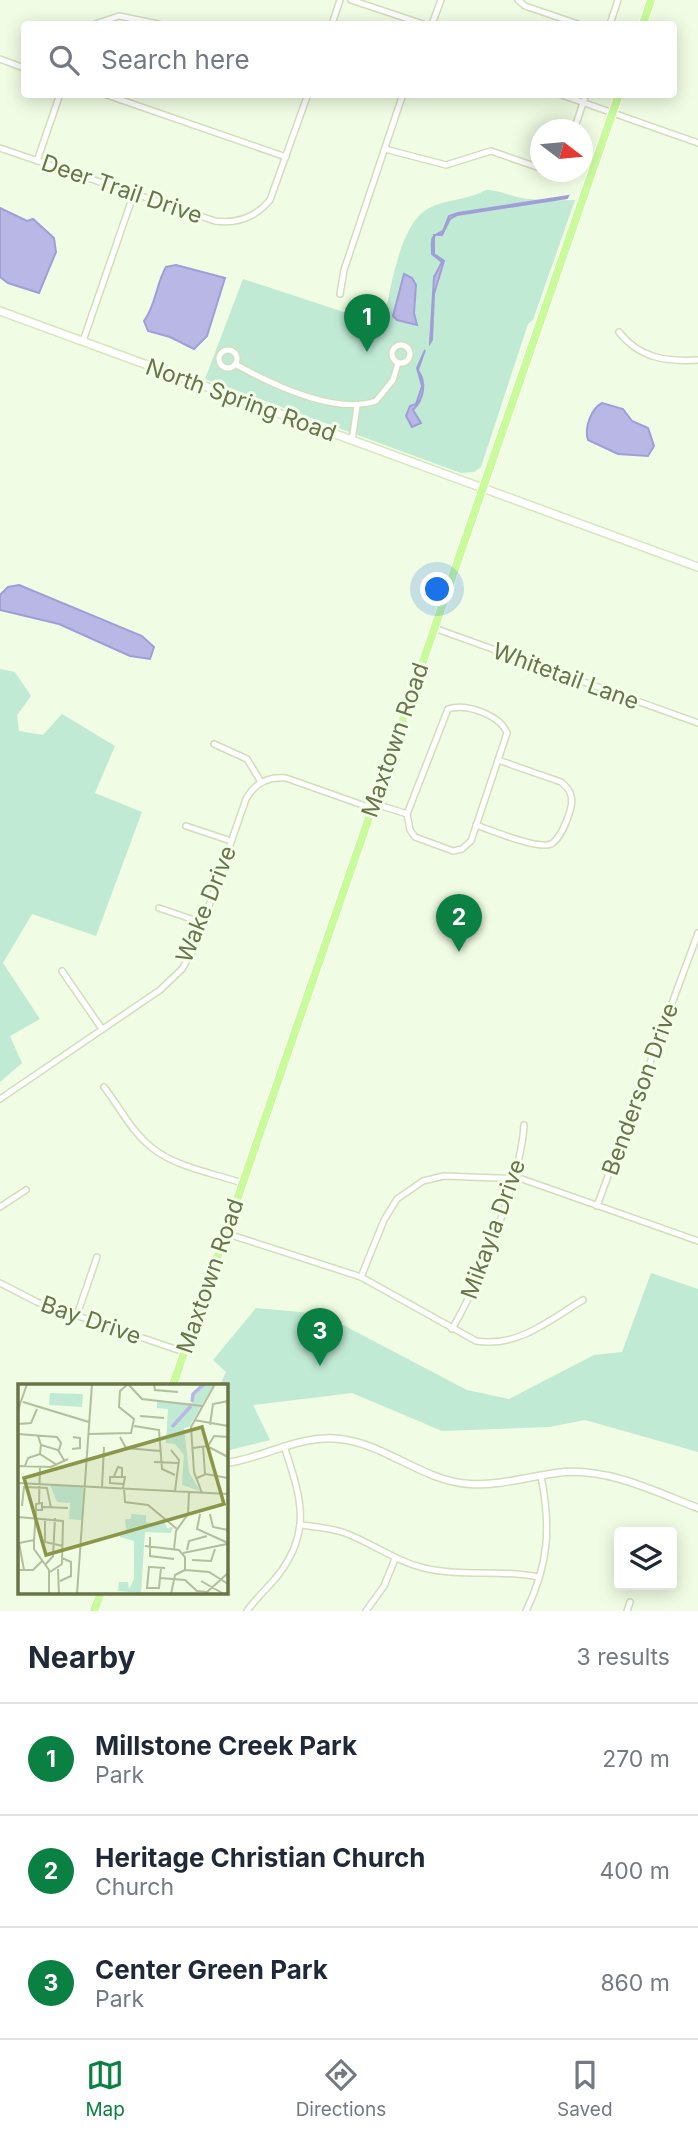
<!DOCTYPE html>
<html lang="en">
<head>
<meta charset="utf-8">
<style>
  :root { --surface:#fff; --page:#f2f2f3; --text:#1f2937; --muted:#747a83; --line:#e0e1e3; --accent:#0b8043 }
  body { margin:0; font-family:Inter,sans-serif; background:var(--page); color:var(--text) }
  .controls { position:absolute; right:21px; bottom:21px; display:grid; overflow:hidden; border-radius:7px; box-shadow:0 4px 18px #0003 }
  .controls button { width:63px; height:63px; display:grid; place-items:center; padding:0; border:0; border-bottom:2px solid var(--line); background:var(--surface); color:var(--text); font:35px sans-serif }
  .compass { position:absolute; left:530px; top:119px; width:63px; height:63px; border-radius:50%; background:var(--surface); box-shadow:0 4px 18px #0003; rotate:106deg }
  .you { position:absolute; left:438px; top:590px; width:24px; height:24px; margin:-18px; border:5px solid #fff; border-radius:50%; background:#1a73e8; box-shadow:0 0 0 10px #1a73e833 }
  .badge { display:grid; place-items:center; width:46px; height:46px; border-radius:50%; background:var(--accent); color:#fff; font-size:23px; font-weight:700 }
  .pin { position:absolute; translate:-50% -58px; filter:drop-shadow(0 2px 4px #0008) }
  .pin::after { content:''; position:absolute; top:37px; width:24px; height:21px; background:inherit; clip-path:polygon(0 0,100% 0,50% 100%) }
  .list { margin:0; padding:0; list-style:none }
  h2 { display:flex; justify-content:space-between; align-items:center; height:91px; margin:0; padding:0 28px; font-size:30px }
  h2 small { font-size:23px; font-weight:400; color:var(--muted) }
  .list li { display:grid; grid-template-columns:46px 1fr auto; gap:21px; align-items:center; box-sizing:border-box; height:112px; padding:0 28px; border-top:2px solid var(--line) }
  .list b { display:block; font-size:26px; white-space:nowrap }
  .list p { margin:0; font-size:23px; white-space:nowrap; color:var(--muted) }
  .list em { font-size:23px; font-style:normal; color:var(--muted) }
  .icon { flex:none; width:38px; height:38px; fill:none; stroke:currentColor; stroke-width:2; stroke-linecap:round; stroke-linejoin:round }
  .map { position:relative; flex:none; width:698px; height:1611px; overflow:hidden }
  .search { position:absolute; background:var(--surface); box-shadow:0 4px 18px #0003; left:21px; right:21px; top:21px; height:77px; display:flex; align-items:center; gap:18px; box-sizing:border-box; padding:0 24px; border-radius:7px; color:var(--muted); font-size:26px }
  .sheet { height:427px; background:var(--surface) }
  nav { display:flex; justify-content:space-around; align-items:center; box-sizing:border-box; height:98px; border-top:2px solid var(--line); background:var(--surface); font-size:19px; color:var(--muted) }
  nav a { display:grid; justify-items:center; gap:4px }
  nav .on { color:var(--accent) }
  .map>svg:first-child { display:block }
  .green { fill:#c1ead5 }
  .water { fill:#b9b7e6; stroke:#a09ed7; stroke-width:2 }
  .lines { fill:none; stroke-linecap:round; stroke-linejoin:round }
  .minor-casing { stroke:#d2debb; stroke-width:8 }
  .tertiary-casing { stroke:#d2debb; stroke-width:9 }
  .secondary-casing { stroke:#d7e6bc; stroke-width:10 }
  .primary-casing { stroke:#fff; stroke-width:10 }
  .minor { stroke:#fff; stroke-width:5 }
  .tertiary { stroke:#fff; stroke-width:6 }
  .secondary { stroke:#fff; stroke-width:7 }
  .primary { stroke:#cafb9b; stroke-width:8 }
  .labels { text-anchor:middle; stroke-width:6; stroke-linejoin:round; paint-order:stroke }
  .street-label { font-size:23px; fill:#6a7449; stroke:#f4ffe9 }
  .inset-river { fill:none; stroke:#b9b7e6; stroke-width:3.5 }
  .inset-road { fill:none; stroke:#b2be9c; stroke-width:2 }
  .view { fill:#8a9648; fill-opacity:0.15; stroke:#8a9648; stroke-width:3.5 }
  .inset-edge { fill:none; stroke:#6a7449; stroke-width:3.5 }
</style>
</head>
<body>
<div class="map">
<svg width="698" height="1611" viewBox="0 0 698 1611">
  <rect width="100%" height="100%" fill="#f0fce3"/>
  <g class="green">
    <path d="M 486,190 C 502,190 513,198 529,199 C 544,201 560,200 575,200 L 533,320 L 528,324 L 481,467 L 474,472 L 461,473 L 205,379 L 243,279 L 383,325 C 390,293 399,223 429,208 C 447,199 468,200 486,190 Z"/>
    <polygon points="0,669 15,672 31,696 17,715 19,731 43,735 62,714 115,746 95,793 142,812 96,936 32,914 3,963 40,1019 10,1036 22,1063 0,1082"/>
    <polygon points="651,1273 698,1289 698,1452 585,1420 550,1427 442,1431 352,1393 253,1405 270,1440 226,1451 226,1385 220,1385 226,1372 213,1360 256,1308 322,1314 467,1390 509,1399 594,1355 622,1352"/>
  </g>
  <g class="water">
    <path d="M 568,196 L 567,198 L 457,215 L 450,219 L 442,235 L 434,235 L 434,254 L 444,261 L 434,294 L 432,340 L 430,343 L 434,277 L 442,262 L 432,254 C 432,237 429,238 443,231 L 449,216 L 458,213 Z"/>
    <polygon points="0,208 27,221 33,219 54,238 56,252 39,293 8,283 0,277"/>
    <path d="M 176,265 L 225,278 L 207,336 L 194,349 L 170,337 L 148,331 L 144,321 C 156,305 156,284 166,267 Z"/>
    <polygon points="404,274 412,278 416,285 414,313 417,325 397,320 393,316"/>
    <path d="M 425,350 L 418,370 C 427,383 424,399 413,410 L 421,423 L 412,427 L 406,416 L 410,406 L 416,404 L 422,386 L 417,368 Z"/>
    <path d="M 602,403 L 623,409 L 632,421 L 648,428 L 654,446 L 648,456 L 618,454 L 588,440 C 584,428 591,409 602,403 Z"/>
    <polygon points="19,585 142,636 154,647 150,659 130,656 59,624 0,610 0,595 8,587"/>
  </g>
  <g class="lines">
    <defs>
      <g id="minor">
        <polyline points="351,0 423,24"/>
        <polyline points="518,0 525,6 578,24"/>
        <polyline points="95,24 119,16 158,24"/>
        <polyline points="332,24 340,0"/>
        <polyline points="432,24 441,0"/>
        <polyline points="610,24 618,0"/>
        <polyline points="0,59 24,68"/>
        <polyline points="104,94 286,157"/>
        <polyline points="559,94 698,143"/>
        <polyline points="574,130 586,94"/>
        <path d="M 0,148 L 215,221 C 237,224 255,218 270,200 L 308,94"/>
        <polyline points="385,149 446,165 491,151 540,168"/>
        <polyline points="37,161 60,94"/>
        <polyline points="340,294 344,270 403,94"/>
        <path d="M 619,332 C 639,358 666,362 698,360"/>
        <polyline points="83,341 134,193"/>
        <circle cx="401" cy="354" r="9"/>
        <circle cx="228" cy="359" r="9"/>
        <path d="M 235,364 C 271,384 335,415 376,401 L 393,380 L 398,363"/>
        <polyline points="352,441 357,406"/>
        <polyline points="434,628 698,723"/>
        <polyline points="214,744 247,759 261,782"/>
        <path d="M 373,803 L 407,814 L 410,830 L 415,837 L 453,851 L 462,849 L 471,841 L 507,733 C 500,715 466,703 448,709 L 407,814"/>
        <path d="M 476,825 C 491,830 538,850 551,844 C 560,839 567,821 570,811 C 574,798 571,790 561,782 L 498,760"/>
        <polyline points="186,826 231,841"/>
        <polyline points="159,908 203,923"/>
        <polyline points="62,971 102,1029"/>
        <path d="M 104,1087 C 119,1106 131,1131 151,1147 C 175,1167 213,1173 242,1183"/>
        <path d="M 0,1099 L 160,990 L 182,969 L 194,949 L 246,799 C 255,783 268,776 286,778 L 371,808"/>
        <polyline points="597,1206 698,933"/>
        <polyline points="0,1207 26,1190"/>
        <path d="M 225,1233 L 361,1277 L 476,1341 C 518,1348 549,1320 583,1300"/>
        <polyline points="361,1277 384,1220 397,1199 423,1181 444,1176 522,1179 698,1241"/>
        <polyline points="0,1283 37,1302 184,1352"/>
        <polyline points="77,1315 97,1257"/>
        <path d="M 452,1329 C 479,1283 521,1178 524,1125"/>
        <path d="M 302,1525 C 316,1527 331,1528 345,1533 C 372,1543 395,1561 424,1568 C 462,1577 501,1569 538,1577"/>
        <path d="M 247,1611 C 256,1598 269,1587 279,1574 C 313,1529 300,1495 284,1446"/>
        <polyline points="366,1611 384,1586 395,1559"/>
        <path d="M 526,1611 C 549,1564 551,1527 541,1476"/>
        <polyline points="627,1611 630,1602"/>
      </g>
      <path id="tertiary" d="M 226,1463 C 265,1458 299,1434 340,1439 C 386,1444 422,1481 470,1484 C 502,1486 533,1475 565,1472 C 611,1469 656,1492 698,1508"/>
      <polyline id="secondary" points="0,311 698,567"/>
      <g id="primary">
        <polyline points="643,24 651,0"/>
        <polyline points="173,1385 619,94"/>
        <polyline points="94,1611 101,1592"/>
      </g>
    </defs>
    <use href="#minor" class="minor-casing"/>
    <use href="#tertiary" class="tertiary-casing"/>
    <use href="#secondary" class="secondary-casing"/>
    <use href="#primary" class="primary-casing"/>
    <use href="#minor" class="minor"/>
    <use href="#tertiary" class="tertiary"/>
    <use href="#secondary" class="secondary"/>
    <use href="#primary" class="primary"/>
  </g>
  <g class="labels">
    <g class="street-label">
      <text transform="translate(122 189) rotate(19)" y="8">Deer Trail Drive</text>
      <text transform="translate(241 400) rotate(20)" y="8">North Spring Road</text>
      <text transform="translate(566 676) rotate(20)" y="8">Whitetail Lane</text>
      <text transform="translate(395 740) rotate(-71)" y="8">Maxtown Road</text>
      <text transform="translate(206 904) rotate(-68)" y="8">Wake Drive</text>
      <text transform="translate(640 1089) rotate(-70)" y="8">Benderson Drive</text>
      <text transform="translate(493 1229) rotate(-70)" y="8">Mikayla Drive</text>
      <text transform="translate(210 1276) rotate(-71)" y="8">Maxtown Road</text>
      <text transform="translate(91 1320) rotate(19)" y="8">Bay Drive</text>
    </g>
  </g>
  <g transform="translate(18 1384)">
    <rect width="210" height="210" fill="#f0fce3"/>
    <path d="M 187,0 L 196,0 L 171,43 L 166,44 L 171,88 L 182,107 L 164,101 L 166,71 L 157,60 L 148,59 L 150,25 L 139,24 L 139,18 L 174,19 L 176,10 ZM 32,9 L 65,10 L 64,23 L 31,21 ZM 32,101 L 65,103 L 64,136 L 51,135 L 52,119 L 39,118 ZM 113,130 L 128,131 L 128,138 L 134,140 L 145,135 L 149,144 L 155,143 L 153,149 L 127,148 L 123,209 L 100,207 L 101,198 L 110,198 L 111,205 L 116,195 L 116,157 L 102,153 L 102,148 L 108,146 L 107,135 L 113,135 Z" fill="#c1ead5"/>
    <path class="inset-river" d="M 174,18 L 175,10 L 186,0M 154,43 L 173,22"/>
    <path class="inset-road" d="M 110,0 L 124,15 L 184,22M 136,0 L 137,6 L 160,8M 5,18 L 71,38M 0,26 L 9,0M 122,32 L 146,34M 176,36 L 210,42M 0,40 L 13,39 L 19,25M 192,41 L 195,20 L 210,17M 116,42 L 141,46 L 144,85 L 157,91M 0,50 L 39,53 L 43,59 L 41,66M 71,50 L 113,49 L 116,35 L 101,23 L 102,7 L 110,0M 20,52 L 23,61 L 40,66 L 46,76M 102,53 L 108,64 L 142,67M 23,60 L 22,70 L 39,81M 185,62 L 187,90M 190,62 L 196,52 L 210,53M 175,64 L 189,62 L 210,73M 54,65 L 62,64 L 62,54 L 55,53M 153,66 L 161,76 L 157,107M 136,78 L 160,79M 0,82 L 33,83 L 50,75M 7,82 L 10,74 L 22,70M 96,92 L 100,83 L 104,84 L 104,92M 179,94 L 188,90 L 210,94M 0,99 L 210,110M 84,103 L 86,63M 105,104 L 107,93 L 92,93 L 92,99 L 105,100M 106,105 L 107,118 L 130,121 L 159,145M 184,109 L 176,88 L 173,43 L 197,0M 21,119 L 22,83M 4,122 L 6,103 L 29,104 L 33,124M 25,123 L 50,124M 18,126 L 24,126 L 24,119 L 18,120 L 18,126 L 16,157 L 16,165 L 31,186 L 31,210M 182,130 L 179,145 L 210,159M 192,130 L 195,143 L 210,146M 0,133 L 45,137 L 44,180 L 32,188M 27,134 L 27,158 L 45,162M 132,153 L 132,172 L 156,175M 127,162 L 161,166 L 167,173 L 167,186M 156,165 L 158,147 L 170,130 L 171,108M 169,166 L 171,157 L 189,152M 165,169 L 209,160M 174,176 L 193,177 L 197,165M 28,180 L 35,172 L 37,134M 143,184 L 141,204 L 129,204 L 131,183 L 132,183 L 147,184M 40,185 L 41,210M 0,186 L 15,186 L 24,177M 6,186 L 1,159 L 16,156M 167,186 L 191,188 L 210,200M 142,194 L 167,196 L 179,207 L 189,208 L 210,189M 42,197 L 53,192 L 53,178 L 44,174M 183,197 L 206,210M 59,210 L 74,0M 153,210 L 157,191 L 167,186"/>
    <path class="view" d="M 184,43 L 206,120 L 28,171 L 6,94 Z"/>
    <rect width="210" height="210" class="inset-edge"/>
  </g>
</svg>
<div class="controls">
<button><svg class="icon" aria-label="layers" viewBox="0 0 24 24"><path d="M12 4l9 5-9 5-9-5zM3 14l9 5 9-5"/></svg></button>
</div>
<svg class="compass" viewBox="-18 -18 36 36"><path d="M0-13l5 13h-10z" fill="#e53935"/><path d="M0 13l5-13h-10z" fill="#747a83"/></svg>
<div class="you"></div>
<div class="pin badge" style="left:367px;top:352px">1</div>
<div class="pin badge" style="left:459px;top:952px">2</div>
<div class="pin badge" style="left:320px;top:1366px">3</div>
<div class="search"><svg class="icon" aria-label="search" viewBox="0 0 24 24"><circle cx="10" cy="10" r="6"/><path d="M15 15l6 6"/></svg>Search here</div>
</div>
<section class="sheet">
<h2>Nearby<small>3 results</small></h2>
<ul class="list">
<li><span class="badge">1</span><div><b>Millstone Creek Park</b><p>Park</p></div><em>270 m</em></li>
<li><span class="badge">2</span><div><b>Heritage Christian Church</b><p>Church</p></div><em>400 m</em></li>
<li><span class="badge">3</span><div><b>Center Green Park</b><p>Park</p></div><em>860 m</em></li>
</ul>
</section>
<nav>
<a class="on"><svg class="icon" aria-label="map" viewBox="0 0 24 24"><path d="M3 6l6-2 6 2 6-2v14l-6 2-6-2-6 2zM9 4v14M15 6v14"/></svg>Map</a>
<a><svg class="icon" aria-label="directions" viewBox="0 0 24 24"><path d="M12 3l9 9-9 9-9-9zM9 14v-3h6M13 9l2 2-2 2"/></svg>Directions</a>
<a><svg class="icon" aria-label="saved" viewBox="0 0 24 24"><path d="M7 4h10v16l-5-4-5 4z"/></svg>Saved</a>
</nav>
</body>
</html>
